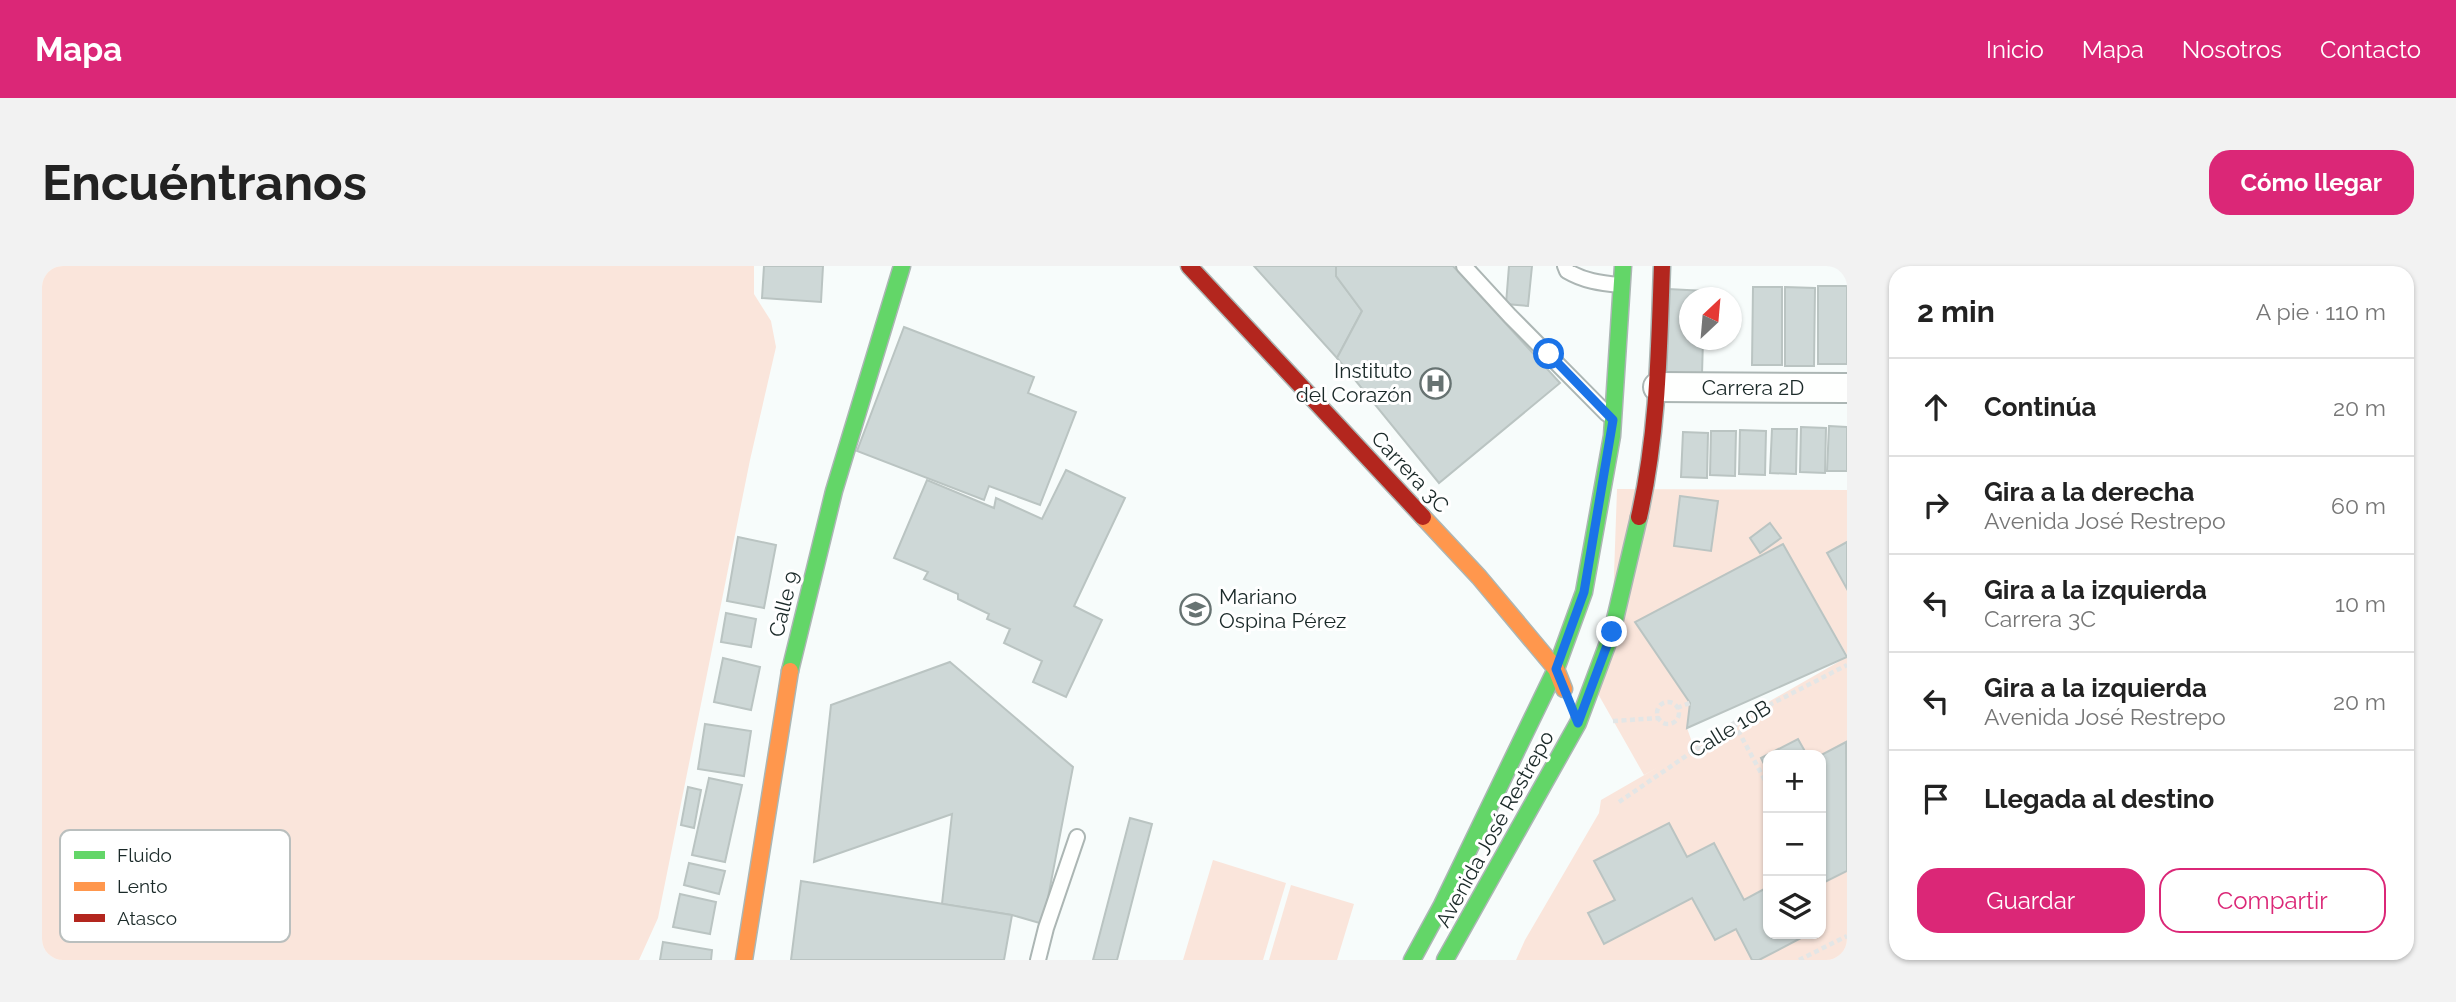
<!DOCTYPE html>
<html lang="es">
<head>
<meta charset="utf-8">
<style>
  :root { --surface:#fff; --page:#f2f2f2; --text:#222; --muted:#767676; --line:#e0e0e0; --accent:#db2777 }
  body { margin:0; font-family:Raleway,sans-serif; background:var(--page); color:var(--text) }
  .controls { position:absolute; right:21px; bottom:21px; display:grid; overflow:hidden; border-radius:14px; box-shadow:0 2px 5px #0004 }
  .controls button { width:63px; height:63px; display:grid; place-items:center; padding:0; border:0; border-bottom:2px solid var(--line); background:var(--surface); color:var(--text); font:35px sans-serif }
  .compass { position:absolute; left:1637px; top:21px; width:63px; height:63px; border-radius:50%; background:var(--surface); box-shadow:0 2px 5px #0004; rotate:26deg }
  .stop { position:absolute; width:21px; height:21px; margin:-16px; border:5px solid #1a73e8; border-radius:50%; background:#fff }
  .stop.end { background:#1a73e8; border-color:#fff; box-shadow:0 2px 7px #0008 }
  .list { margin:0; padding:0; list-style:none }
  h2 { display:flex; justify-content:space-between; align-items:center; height:91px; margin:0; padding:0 28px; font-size:30px }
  h2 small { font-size:23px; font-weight:400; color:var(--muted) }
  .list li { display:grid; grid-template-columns:46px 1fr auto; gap:21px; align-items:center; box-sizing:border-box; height:98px; padding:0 28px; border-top:2px solid var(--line) }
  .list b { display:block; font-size:26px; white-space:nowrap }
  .list p { margin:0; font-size:23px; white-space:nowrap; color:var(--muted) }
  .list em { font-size:23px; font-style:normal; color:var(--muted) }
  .actions { display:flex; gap:14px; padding:21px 28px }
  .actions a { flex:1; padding:16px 0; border:2px solid var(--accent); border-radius:21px; text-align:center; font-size:24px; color:var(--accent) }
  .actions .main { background:var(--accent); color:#fff }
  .icon { flex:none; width:38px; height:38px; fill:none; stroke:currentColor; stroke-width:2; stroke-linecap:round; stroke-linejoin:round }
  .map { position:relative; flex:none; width:1805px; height:694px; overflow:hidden; border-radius:21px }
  header { display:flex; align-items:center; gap:42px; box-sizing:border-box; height:98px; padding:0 35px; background:var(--accent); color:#fff }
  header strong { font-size:33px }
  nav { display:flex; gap:38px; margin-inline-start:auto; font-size:24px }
  .intro { display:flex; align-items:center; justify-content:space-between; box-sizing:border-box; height:168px; padding:0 42px }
  h1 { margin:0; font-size:49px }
  .button { padding:18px 32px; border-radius:21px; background:var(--accent); color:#fff; font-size:24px; font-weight:700 }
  main { display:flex; gap:42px; padding:0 42px }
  aside { flex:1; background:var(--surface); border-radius:21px; box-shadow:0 2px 5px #0004 }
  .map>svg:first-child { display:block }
  .green { fill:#fae5db; fill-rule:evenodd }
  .building { fill:#ced8d7; stroke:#bac4c2; stroke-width:2 }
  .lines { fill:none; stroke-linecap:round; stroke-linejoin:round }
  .lane-casing { stroke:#acb6b4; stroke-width:18 }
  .street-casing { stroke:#acb6b4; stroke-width:32 }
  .fast-casing { stroke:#acb6b4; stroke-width:19 }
  .slow-casing { stroke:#acb6b4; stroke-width:19 }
  .jam-casing { stroke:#acb6b4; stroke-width:19 }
  .path { stroke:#e3e6e6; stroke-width:4.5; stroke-dasharray:5 3.5; stroke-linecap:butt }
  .lane { stroke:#fefffe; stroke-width:14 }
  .street { stroke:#fefffe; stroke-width:28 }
  .fast { stroke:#63d668; stroke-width:16 }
  .slow { stroke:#ff974d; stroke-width:16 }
  .jam { stroke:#b3261e; stroke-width:16 }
  .route { stroke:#1a73e8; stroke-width:9 }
  .labels { text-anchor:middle; stroke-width:6; stroke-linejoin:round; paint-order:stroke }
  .poi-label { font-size:21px; fill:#1a2928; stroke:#fff; text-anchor:end }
  .street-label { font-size:21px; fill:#1a2928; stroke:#fff }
  .key { fill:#fff; stroke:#babfbe; stroke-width:2 }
  .key-label { font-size:19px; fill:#1a2928 }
</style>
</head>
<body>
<header>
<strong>Mapa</strong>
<nav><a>Inicio</a><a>Mapa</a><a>Nosotros</a><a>Contacto</a></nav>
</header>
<div class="intro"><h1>Encuéntranos</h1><a class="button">Cómo llegar</a></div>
<main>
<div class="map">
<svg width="1805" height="694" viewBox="0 0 1805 694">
  <rect width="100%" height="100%" fill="#f7fcfb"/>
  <g class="green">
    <polygon points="0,0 712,0 712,28 729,55 734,81 708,194 616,652 597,694 0,694"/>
    <path d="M 1575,223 L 1805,224 L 1805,389 L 1741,278 L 1648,437 L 1645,462 L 1651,479 L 1805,391 L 1805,694 L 1474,694 L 1483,674 L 1557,547 L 1559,534 L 1618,500 L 1602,509 L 1551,419 L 1570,366 ZM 1726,489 L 1779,489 L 1779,668 L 1726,668 Z"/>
    <polygon points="1171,594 1244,617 1221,694 1141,694"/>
    <polygon points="1249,619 1312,638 1295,694 1227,694"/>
  </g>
  <g class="building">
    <polygon points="722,0 781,0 779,36 720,32"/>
    <polygon points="1212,0 1294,0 1294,10 1320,45 1295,92"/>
    <polygon points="1294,0 1411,0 1518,117 1397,217 1295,92 1320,45 1294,10"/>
    <polygon points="1467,0 1490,0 1486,40 1464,38"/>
    <rect x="1776" y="20" width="29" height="78"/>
    <polygon points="1711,21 1740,21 1740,99 1710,99"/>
    <polygon points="1743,21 1773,22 1772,100 1743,100"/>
    <polygon points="1626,23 1663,25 1663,32 1647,32 1647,74 1661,74 1660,108 1623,106"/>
    <polygon points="862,61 992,111 986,127 1034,146 998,239 947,220 942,234 815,185"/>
    <polygon points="1787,160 1805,161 1805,205 1785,205"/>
    <polygon points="1759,161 1784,162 1783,207 1758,206"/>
    <polygon points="1730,163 1755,163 1754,208 1728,207"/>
    <polygon points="1698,164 1724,165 1723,209 1697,208"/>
    <polygon points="1669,165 1694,165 1693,210 1668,209"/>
    <polygon points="1641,166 1666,167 1665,212 1639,211"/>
    <polygon points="1024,204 1083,232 1032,340 1060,354 1024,431 991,416 1000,395 962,377 968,363 945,353 947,348 916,333 916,328 882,313 886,306 852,292 885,214 952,242 954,232 1000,253"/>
    <polygon points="1638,230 1676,235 1669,285 1632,280"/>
    <polygon points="1728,257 1739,272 1718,287 1708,272"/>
    <polygon points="696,271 734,279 722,342 685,335"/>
    <polygon points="1805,276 1805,323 1785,287"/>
    <polygon points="1741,278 1805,391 1645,462 1648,437 1593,356"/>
    <polygon points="684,347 714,353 709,381 679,376"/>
    <polygon points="681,392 718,401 709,444 672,436"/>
    <polygon points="908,396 1031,501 1001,658 970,649 900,638 910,548 772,596 789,439"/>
    <polygon points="663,458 709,465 702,510 656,503"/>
    <polygon points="1756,473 1765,489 1726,489 1726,506 1719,492"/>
    <polygon points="1804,476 1805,605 1779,618 1779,561 1781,559 1779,555 1779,489"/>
    <polygon points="667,512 700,519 683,596 650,589"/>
    <polygon points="646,521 659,524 652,562 639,559"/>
    <polygon points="1088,552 1110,558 1075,694 1051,694"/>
    <polygon points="1627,557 1645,591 1672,577 1702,634 1726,621 1726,668 1760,668 1761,671 1717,694 1710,694 1694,663 1673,674 1650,632 1562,678 1546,647 1573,634 1552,595"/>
    <polygon points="647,597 683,605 677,628 642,619"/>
    <polygon points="759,615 970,649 962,694 749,694"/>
    <polygon points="638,628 674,636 668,668 631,661"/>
    <polygon points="621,676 670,684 669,694 618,694"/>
  </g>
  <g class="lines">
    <defs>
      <g id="lane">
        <polyline points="1422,0 1468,50 1565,148"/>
        <path d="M 1523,0 L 1525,5 C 1542,15 1558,17 1578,19"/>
        <polyline points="996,694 1004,662 1035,571"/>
      </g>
      <polyline id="street" points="1616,121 1805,122"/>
      <g id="fast">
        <polyline points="748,405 792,225 860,0"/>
        <polyline points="1370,694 1400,639 1514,403 1542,326 1570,170 1581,0"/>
        <polyline points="1403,694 1536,457 1570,366 1597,251"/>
      </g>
      <g id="slow">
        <polyline points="1381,251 1437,311 1514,403 1522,423"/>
        <polyline points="702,694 748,405"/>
      </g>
      <g id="jam">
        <polyline points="1147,0 1381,251"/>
        <path d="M 1597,251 C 1616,168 1617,84 1620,0"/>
      </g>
    </defs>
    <use href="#lane" class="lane-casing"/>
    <use href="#street" class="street-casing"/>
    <use href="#fast" class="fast-casing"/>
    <use href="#slow" class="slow-casing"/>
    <use href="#jam" class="jam-casing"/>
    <g class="path">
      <circle cx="1626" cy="447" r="11"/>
      <polyline points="1635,442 1648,437"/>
      <polyline points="1571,455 1617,452"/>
      <polyline points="1692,457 1726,520"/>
      <polyline points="1577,536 1692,457 1805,399"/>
      <polyline points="1757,694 1805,670"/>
    </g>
    <use href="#lane" class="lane"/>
    <use href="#street" class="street"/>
    <use href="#fast" class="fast"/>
    <use href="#slow" class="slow"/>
    <use href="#jam" class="jam"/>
  </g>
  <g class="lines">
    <polyline class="route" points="1507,88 1571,154 1542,326 1514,403 1536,457 1570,366"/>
  </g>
  <defs>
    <symbol id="hospital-ring" viewBox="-11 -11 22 22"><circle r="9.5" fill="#fff" stroke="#677372" stroke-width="1.5"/><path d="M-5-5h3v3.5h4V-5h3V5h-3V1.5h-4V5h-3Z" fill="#677372"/></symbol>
    <symbol id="school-ring" viewBox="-11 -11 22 22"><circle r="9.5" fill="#fff" stroke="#677372" stroke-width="1.5"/><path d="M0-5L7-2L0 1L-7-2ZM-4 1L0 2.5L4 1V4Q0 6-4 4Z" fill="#677372"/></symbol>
  </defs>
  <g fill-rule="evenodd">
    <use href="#hospital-ring" x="1376" y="100" width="35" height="35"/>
    <use href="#school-ring" x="1136" y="326" width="35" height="35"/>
  </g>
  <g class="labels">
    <g class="poi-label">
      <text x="1370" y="112">Instituto<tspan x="1370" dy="24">del Corazón</tspan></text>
      <text x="1177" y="338" text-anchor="start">Mariano<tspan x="1177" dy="24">Ospina Pérez</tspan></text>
    </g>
    <g class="street-label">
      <text x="1711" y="129">Carrera 2D</text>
      <text transform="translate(1368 206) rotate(47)" y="7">Carrera 3C</text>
      <text transform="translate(742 338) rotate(-76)" y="7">Calle 9</text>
      <text transform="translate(1688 463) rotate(-31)" y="7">Calle 10B</text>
      <text transform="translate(1453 563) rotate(-61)" y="7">Avenida José Restrepo</text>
    </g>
  </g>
  <rect x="18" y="564" width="230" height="112" rx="10" class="key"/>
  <rect x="32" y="585" width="31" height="8" fill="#63d668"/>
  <rect x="32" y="616" width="31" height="9" fill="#ff974d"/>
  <rect x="32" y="648" width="31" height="8" fill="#b3261e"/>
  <g class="key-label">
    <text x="75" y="596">Fluido</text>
    <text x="75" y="627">Lento</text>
    <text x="75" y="659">Atasco</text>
  </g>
</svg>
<div class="controls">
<button>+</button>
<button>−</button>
<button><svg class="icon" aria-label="layers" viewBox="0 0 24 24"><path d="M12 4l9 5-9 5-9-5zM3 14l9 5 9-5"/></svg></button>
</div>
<svg class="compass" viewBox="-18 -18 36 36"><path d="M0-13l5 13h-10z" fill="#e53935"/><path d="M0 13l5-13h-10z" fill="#767676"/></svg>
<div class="stop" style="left:1507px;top:88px"></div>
<div class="stop end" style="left:1570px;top:366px"></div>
</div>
<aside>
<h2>2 min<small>A pie · 110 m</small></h2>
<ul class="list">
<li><svg class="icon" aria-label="ahead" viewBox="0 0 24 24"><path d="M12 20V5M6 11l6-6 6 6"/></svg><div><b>Continúa</b></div><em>20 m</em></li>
<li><svg class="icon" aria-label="right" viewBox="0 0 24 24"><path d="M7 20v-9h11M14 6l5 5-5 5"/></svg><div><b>Gira a la derecha</b><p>Avenida José Restrepo</p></div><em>60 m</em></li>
<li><svg class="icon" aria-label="left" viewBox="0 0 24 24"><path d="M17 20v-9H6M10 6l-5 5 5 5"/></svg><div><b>Gira a la izquierda</b><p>Carrera 3C</p></div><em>10 m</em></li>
<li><svg class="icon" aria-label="left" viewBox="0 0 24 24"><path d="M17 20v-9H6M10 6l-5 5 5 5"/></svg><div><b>Gira a la izquierda</b><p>Avenida José Restrepo</p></div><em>20 m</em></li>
<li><svg class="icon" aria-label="arrive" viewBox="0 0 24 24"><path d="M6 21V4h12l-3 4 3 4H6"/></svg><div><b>Llegada al destino</b></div></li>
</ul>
<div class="actions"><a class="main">Guardar</a><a>Compartir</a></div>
</aside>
</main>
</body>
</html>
